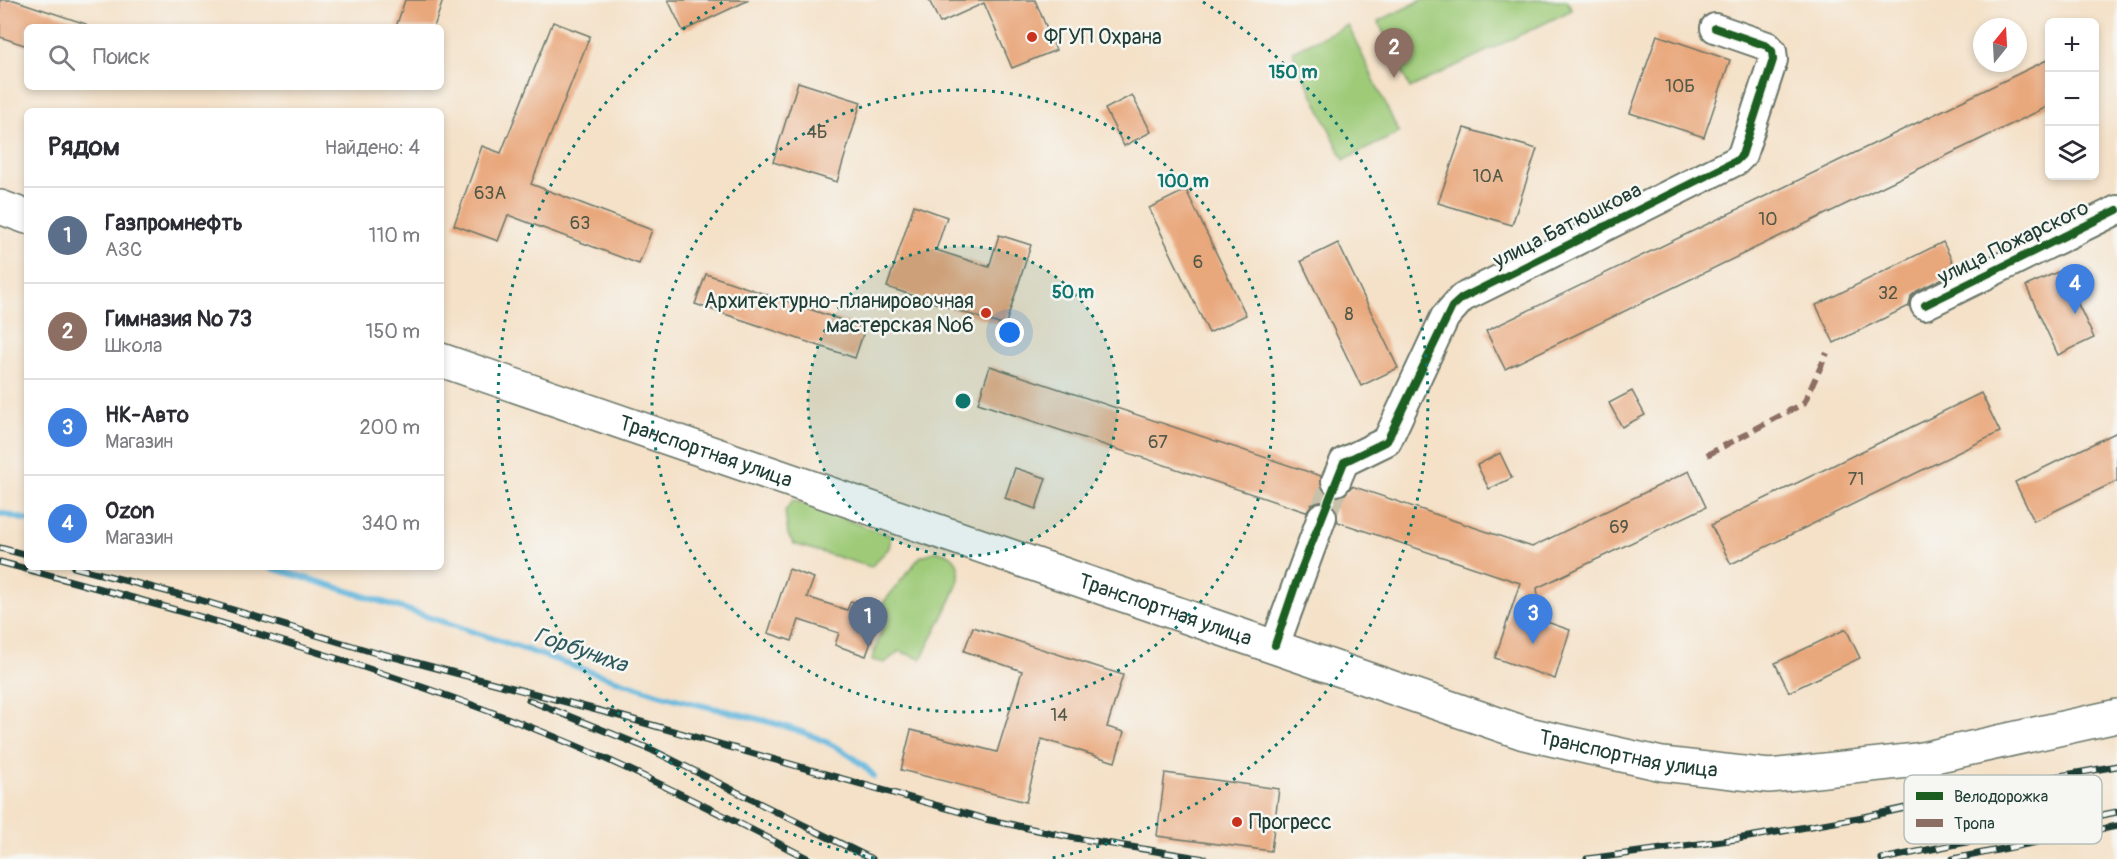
<!DOCTYPE html>
<html lang="ru">
<head>
<meta charset="utf-8">
<style>
  :root { --surface:#fff; --page:#f7f7f7; --text:#2b2b33; --muted:#7c7c81; --line:#e1e1e2; --accent:#0b8043 }
  body { margin:0; font-family:Pangolin,sans-serif; background:var(--page); color:var(--text) }
  .controls { position:absolute; right:18px; top:18px; display:grid; overflow:hidden; border-radius:9px; box-shadow:0 3px 9px #0003 }
  .controls button { width:54px; height:54px; display:grid; place-items:center; padding:0; border:0; border-bottom:2px solid var(--line); background:var(--surface); color:var(--text); font:30px sans-serif }
  .compass { position:absolute; left:1973px; top:18px; width:54px; height:54px; border-radius:50%; background:var(--surface); box-shadow:0 3px 9px #0003; rotate:18deg }
  .you { position:absolute; left:1010px; top:333px; width:21px; height:21px; margin:-15px; border:4px solid #fff; border-radius:50%; background:#1a73e8; box-shadow:0 0 0 9px #1a73e833 }
  .badge { display:grid; place-items:center; width:39px; height:39px; border-radius:50%; background:var(--accent); color:#fff; font-size:20px; font-weight:700 }
  .pin { position:absolute; translate:-50% -50px; filter:drop-shadow(0 2px 3px #0008) }
  .pin::after { content:''; position:absolute; top:32px; width:21px; height:18px; background:inherit; clip-path:polygon(0 0,100% 0,50% 100%) }
  .list { margin:0; padding:0; list-style:none }
  h2 { display:flex; justify-content:space-between; align-items:center; height:78px; margin:0; padding:0 24px; font-size:26px }
  h2 small { font-size:20px; font-weight:400; color:var(--muted) }
  .list li { display:grid; grid-template-columns:39px 1fr auto; gap:18px; align-items:center; box-sizing:border-box; height:96px; padding:0 24px; border-top:2px solid var(--line) }
  .list b { display:block; font-size:22px; white-space:nowrap }
  .list p { margin:0; font-size:20px; white-space:nowrap; color:var(--muted) }
  .list em { font-size:20px; font-style:normal; color:var(--muted) }
  .icon { flex:none; width:33px; height:33px; fill:none; stroke:currentColor; stroke-width:2; stroke-linecap:round; stroke-linejoin:round }
  .map { position:relative; flex:none; width:2117px; height:859px; overflow:hidden }
  .search { position:absolute; background:var(--surface); box-shadow:0 3px 9px #0003; left:24px; top:24px; width:420px; height:66px; display:flex; align-items:center; gap:15px; box-sizing:border-box; padding:0 21px; border-radius:9px; color:var(--muted); font-size:22px }
  .panel { position:absolute; background:var(--surface); box-shadow:0 3px 9px #0003; left:24px; top:108px; width:420px; height:462px; border-radius:9px }
  .map>svg:first-child { display:block }
  .green { fill:#9fcb79; stroke:#5f8456; stroke-width:1.5 }
  .lines { fill:none; stroke-linecap:round; stroke-linejoin:round }
  .stream { stroke:#5fb5dc; stroke-width:6 }
  .building { fill:#e9a77c }
  .minor-tunnel { stroke:#c9c0aa; stroke-width:28; stroke-dasharray:28 14; stroke-linecap:butt }
  .minor-casing { stroke:#6a7668; stroke-width:32 }
  .major-casing { stroke:#6a7668; stroke-width:36 }
  .minor { stroke:#fff; stroke-width:28 }
  .major { stroke:#fff; stroke-width:33 }
  .rail-casing { stroke:#1f3d34; stroke-width:7 }
  .rail { stroke:#f6f6f2; stroke-width:4.5; stroke-dasharray:14; stroke-linecap:butt }
  .quiet { stroke:#8d6e63; stroke-width:6; stroke-dasharray:12 6; stroke-linecap:butt }
  .cycleway-casing { stroke:#f6f6f2; stroke-width:11 }
  .cycleway { stroke:#1b5e20; stroke-width:8 }
  .ring { fill:none; stroke:#0f766e; stroke-width:3; stroke-dasharray:3 6 }
  .poi-dot { fill:#c8321e; stroke:#f6f6f2; stroke-width:2 }
  .labels { text-anchor:middle; stroke-width:5; stroke-linejoin:round; paint-order:stroke }
  .number-label { font-size:18px; fill:#525846 }
  .poi-label { font-size:21px; fill:#1f3d34; stroke:#f6f6f2; text-anchor:start }
  .street-label { font-size:21px; fill:#1f3d34; stroke:#f6f6f2 }
  .water-label { font-size:22px; font-style:italic; fill:#2f5b5e; stroke:#f6f6f2 }
  .key { fill:#f6f6f2; stroke:#b6beb9; stroke-width:1.5 }
  .key-label { font-size:16px; fill:#1f3d34 }
  .centre { fill:#0f766e; stroke:#f6f6f2; stroke-width:3 }
  .ring-label { font-size:18px; text-anchor:middle; font-weight:bold; fill:#0f766e; stroke:#f6f6f2; stroke-width:5; stroke-linejoin:round; paint-order:stroke }
</style>
</head>
<body>
<div class="map">
<svg width="2117" height="859" viewBox="0 0 2117 859">
  <rect width="100%" height="100%" fill="#f6f6f2"/>
  <filter id="ink" filterUnits="userSpaceOnUse"><feTurbulence type="fractalNoise" baseFrequency=".0167" numOctaves="2"/><feDisplacementMap in="SourceGraphic" scale="12" xChannelSelector="R" yChannelSelector="G"/><feConvolveMatrix kernelMatrix="1 2 1 2 8 2 1 2 1" color-interpolation-filters="sRGB"/></filter>
  <filter id="wash" filterUnits="userSpaceOnUse"><feTurbulence type="fractalNoise" baseFrequency=".008" numOctaves="4" result="noise"/><feDisplacementMap in="SourceGraphic" scale="24" xChannelSelector="R" yChannelSelector="G"/><feGaussianBlur stdDeviation="1.35" result="paint"/><feColorMatrix in="noise" values="0 0 0 0 0 0 0 0 0 0 0 0 0 0 0 0 0 1.4 0 .05"/><feComposite in="paint" operator="in"/></filter>
  <g filter="url(#wash)">
    <rect width="100%" height="100%" fill="#f4e1c8"/>
    <g class="green">
      <polygon points="1422,0 1567,0 1572,10 1410,88 1378,21"/>
      <polygon points="1348,25 1399,133 1344,160 1292,51"/>
      <polygon points="793,500 891,536 889,548 871,567 794,544 788,535 785,511"/>
      <path d="M 936,551 C 951,552 961,561 959,578 C 956,594 930,641 921,659 L 899,651 L 885,663 L 872,660 L 888,611 L 883,603 L 920,557 Z"/>
    </g>
    <g class="lines">
      <g class="stream">
        <polyline points="0,513 27,520"/>
        <path d="M 268,567 C 398,604 524,650 652,692 C 721,715 825,721 874,776"/>
      </g>
    </g>
    <g id="blocks">
      <g class="building">
        <polygon points="0,0 14,0 86,24 86,27 27,27 27,46 0,37"/>
        <polygon points="405,0 443,0 434,27 396,27"/>
        <polygon points="668,0 749,0 683,31"/>
        <polygon points="929,0 1035,0 1056,50 1012,68 984,3 940,23"/>
        <polygon points="553,22 590,36 531,184 652,230 639,264 508,215 498,241 454,225 482,146 501,153"/>
        <polygon points="1657,35 1730,60 1704,137 1630,113"/>
        <polygon points="2049,59 2049,106 1505,369 1486,331"/>
        <polygon points="798,82 861,102 837,182 773,162"/>
        <polygon points="1132,95 1151,132 1124,146 1105,109"/>
        <polygon points="1464,128 1537,149 1512,225 1438,203"/>
        <polygon points="1186,190 1246,315 1209,333 1149,208"/>
        <polygon points="914,205 947,217 936,250 989,267 999,235 1031,245 1005,326 887,287"/>
        <polygon points="1943,242 1957,271 1917,291 1911,296 1909,306 1834,343 1816,305"/>
        <polygon points="1338,243 1398,368 1361,386 1301,261"/>
        <polygon points="2062,270 2094,338 2058,355 2026,286"/>
        <polygon points="706,274 865,328 855,358 695,304"/>
        <polygon points="990,366 1321,476 1323,490 1330,496 1345,494 1352,486 1532,547 1689,471 1706,507 1537,588 1541,620 1570,630 1555,679 1495,658 1520,583 1338,522 1335,507 1327,501 1312,504 1306,512 978,403"/>
        <polygon points="1632,391 1645,415 1622,427 1609,403"/>
        <polygon points="1981,393 2000,432 1731,564 1711,525"/>
        <polygon points="2117,432 2117,481 2034,521 2015,482"/>
        <polygon points="1500,453 1512,478 1489,489 1477,465"/>
        <polygon points="1015,468 1046,478 1036,509 1005,498"/>
        <polygon points="789,569 814,578 807,597 847,610 851,601 882,612 866,656 835,645 839,633 799,620 792,641 768,633"/>
        <polygon points="973,627 1123,675 1107,727 1124,732 1115,762 1042,739 1026,802 901,770 911,730 997,752 1022,671 964,651"/>
        <polygon points="1846,629 1860,658 1789,692 1775,663"/>
        <polygon points="1165,773 1279,789 1271,851 1157,836"/>
      </g>
    </g>
  </g>
  <g filter="url(#ink)">
    <use href="#blocks" fill-opacity="0" stroke="#6a7668" stroke-width="1.5"/>
    <g class="lines">
      <polyline class="minor-tunnel" points="1322,517 1336,481"/>
      <defs>
        <g id="minor">
          <polyline points="1925,305 2117,210"/>
          <polyline points="1336,481 1344,462 1387,441 1445,317 1462,298 1736,161 1742,155 1773,60 1772,51 1767,46 1715,28"/>
          <polyline points="1275,645 1322,517"/>
        </g>
        <g id="major">
          <polyline points="0,207 27,217"/>
          <path id="s1" d="M 441,360 L 1524,733 L 1662,764 L 1769,776 L 1917,760 L 2117,716"/>
        </g>
      </defs>
      <use href="#minor" class="minor-casing"/>
      <use href="#major" class="major-casing"/>
      <use href="#minor" class="minor"/>
      <use href="#major" class="major"/>
      <defs>
        <g id="rail">
          <polyline points="0,548 27,555"/>
          <path d="M 0,562 C 177,609 354,658 525,725 C 623,763 715,811 809,859"/>
          <polyline points="74,567 200,600 386,656"/>
          <polyline points="379,653 627,718 985,819 1075,838 1205,859"/>
          <polyline points="529,700 652,750 872,859"/>
          <polyline points="1587,859 1737,839 1869,816 2014,784 2117,766"/>
          <polyline points="1882,859 2117,812"/>
          <polyline points="1953,859 2117,826"/>
        </g>
      </defs>
      <use href="#rail" class="rail-casing"/>
      <use href="#rail" class="rail"/>
      <polyline class="quiet" points="1707,455 1804,403 1827,353"/>
      <defs>
        <g id="cycleway">
          <polyline points="1925,305 2117,210"/>
          <polyline points="1275,645 1297,580 1344,462 1387,441 1452,307 1462,298 1736,161 1742,155 1773,60 1772,51 1767,46 1715,28"/>
        </g>
      </defs>
      <use href="#cycleway" class="cycleway-casing"/>
      <use href="#cycleway" class="cycleway"/>
    </g>
  </g>
  <circle cx="963" cy="401" r="155" fill="#0f766e" fill-opacity=".12"/>
  <g class="ring">
    <circle cx="963" cy="401" r="155"/>
    <circle cx="963" cy="401" r="311"/>
    <path d="M874 858A466 466 0 0 1 723 2M1203 2A466 466 0 0 1 1052 858"/>
  </g>
  <g class="poi-dot">
    <circle cx="1032" cy="37" r="6"/>
    <circle cx="986" cy="313" r="6"/>
    <circle cx="1237" cy="822" r="6"/>
  </g>
  <g class="labels">
    <g class="number-label">
      <text x="1680" y="92">10Б</text>
      <text x="817" y="138">4Б</text>
      <text x="1488" y="182">10А</text>
      <text x="490" y="199">63А</text>
      <text x="1768" y="225">10</text>
      <text x="580" y="229">63</text>
      <text x="1198" y="268">6</text>
      <text x="1888" y="299">32</text>
      <text x="1349" y="320">8</text>
      <text x="1158" y="448">67</text>
      <text x="1856" y="485">71</text>
      <text x="1619" y="533">69</text>
      <text x="1059" y="721">14</text>
    </g>
    <g class="poi-label">
      <text x="1044" y="44">ФГУП Охрана</text>
      <text x="974" y="308" text-anchor="end">Архитектурно-планировочная<tspan x="974" dy="24">мастерская №6</tspan></text>
      <text x="1249" y="829">Прогресс</text>
    </g>
    <g class="street-label">
      <text transform="translate(1567 225) rotate(-27)" y="7">улица Батюшкова</text>
      <text transform="translate(2013 242) rotate(-26)" y="7">улица Пожарского</text>
      <text dy="7" stroke="none"><textPath href="#s1" startOffset="280">Транспортная улица</textPath></text>
      <text dy="7" stroke="none"><textPath href="#s1" startOffset="766">Транспортная улица</textPath></text>
      <text dy="7" stroke="none"><textPath href="#s1" startOffset="1252">Транспортная улица</textPath></text>
    </g>
    <g class="water-label">
      <text transform="translate(581 649) rotate(19)" y="8">Горбуниха</text>
    </g>
  </g>
  <rect x="1904" y="775" width="198" height="69" rx="9" class="key"/>
  <rect x="1916" y="792" width="27" height="8" fill="#1b5e20"/>
  <rect x="1916" y="819" width="27" height="8" fill="#8d6e63"/>
  <g class="key-label">
    <text x="1954" y="802">Велодорожка</text>
    <text x="1954" y="829">Тропа</text>
  </g>
  <circle cx="963" cy="401" r="9" class="centre"/>
  <g class="ring-label">
    <text x="1293" y="78">150 m</text>
    <text x="1183" y="187">100 m</text>
    <text x="1073" y="298">50 m</text>
  </g>
</svg>
<div class="controls">
<button>+</button>
<button>−</button>
<button><svg class="icon" aria-label="layers" viewBox="0 0 24 24"><path d="M12 4l9 5-9 5-9-5zM3 14l9 5 9-5"/></svg></button>
</div>
<svg class="compass" viewBox="-18 -18 36 36"><path d="M0-13l5 13h-10z" fill="#e53935"/><path d="M0 13l5-13h-10z" fill="#7c7c81"/></svg>
<div class="you"></div>
<div class="pin badge" style="left:868px;top:647px;background:#5c6f8a">1</div>
<div class="pin badge" style="left:1394px;top:78px;background:#8d6e63">2</div>
<div class="pin badge" style="left:1533px;top:644px;background:#3f7fe0">3</div>
<div class="pin badge" style="left:2075px;top:314px;background:#3f7fe0">4</div>
<div class="search"><svg class="icon" aria-label="search" viewBox="0 0 24 24"><circle cx="10" cy="10" r="6"/><path d="M15 15l6 6"/></svg>Поиск</div>
<section class="panel">
<h2>Рядом<small>Найдено: 4</small></h2>
<ul class="list">
<li><span class="badge" style="background:#5c6f8a">1</span><div><b>Газпромнефть</b><p>АЗС</p></div><em>110 m</em></li>
<li><span class="badge" style="background:#8d6e63">2</span><div><b>Гимназия № 73</b><p>Школа</p></div><em>150 m</em></li>
<li><span class="badge" style="background:#3f7fe0">3</span><div><b>НК-Авто</b><p>Магазин</p></div><em>200 m</em></li>
<li><span class="badge" style="background:#3f7fe0">4</span><div><b>Ozon</b><p>Магазин</p></div><em>340 m</em></li>
</ul>
</section>
</div>
</body>
</html>
